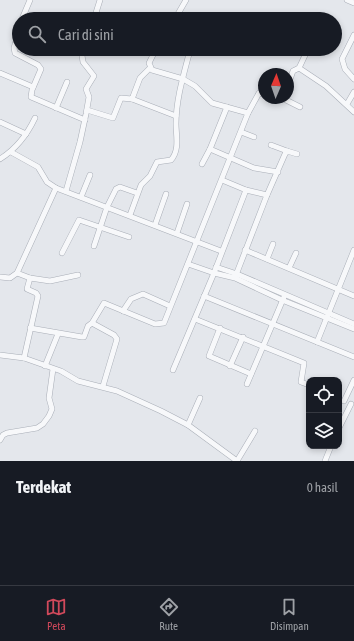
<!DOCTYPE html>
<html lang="id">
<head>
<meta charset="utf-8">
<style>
  :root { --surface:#171b24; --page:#20242c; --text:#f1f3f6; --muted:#9ea1a6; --line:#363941; --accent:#d1495b }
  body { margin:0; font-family:"Asap Condensed",sans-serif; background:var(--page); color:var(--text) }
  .controls { position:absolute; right:12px; bottom:12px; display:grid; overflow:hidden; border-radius:8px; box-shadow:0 2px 6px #0003 }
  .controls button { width:36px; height:36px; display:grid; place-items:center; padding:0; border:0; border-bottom:1px solid var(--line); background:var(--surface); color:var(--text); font:20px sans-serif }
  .compass { position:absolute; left:258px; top:68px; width:36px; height:36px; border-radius:50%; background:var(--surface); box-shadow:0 2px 6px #0003; rotate:2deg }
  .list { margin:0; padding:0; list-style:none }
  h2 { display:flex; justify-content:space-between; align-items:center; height:52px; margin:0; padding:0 16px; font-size:17px }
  h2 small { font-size:13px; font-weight:400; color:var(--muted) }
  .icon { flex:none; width:22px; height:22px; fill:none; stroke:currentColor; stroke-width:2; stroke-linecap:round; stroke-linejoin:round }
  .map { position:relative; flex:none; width:354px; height:461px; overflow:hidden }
  .search { position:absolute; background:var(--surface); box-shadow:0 2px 6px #0003; left:12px; right:12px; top:12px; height:44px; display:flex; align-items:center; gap:10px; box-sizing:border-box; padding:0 14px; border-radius:22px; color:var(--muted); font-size:15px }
  .sheet { height:124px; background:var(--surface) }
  nav { display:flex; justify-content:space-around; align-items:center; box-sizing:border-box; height:56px; border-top:1px solid var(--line); background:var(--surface); font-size:11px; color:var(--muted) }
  nav a { display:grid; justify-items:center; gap:2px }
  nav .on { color:var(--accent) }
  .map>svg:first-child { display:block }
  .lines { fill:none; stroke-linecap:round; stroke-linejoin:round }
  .minor-casing { stroke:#a9aeb7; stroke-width:6 }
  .minor { stroke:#f7f8fa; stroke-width:5 }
</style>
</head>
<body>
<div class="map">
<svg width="354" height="461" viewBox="0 0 354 461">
  <rect width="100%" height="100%" fill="#e4e7ec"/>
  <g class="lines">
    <defs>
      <g id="minor">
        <polyline points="347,0 354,3"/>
        <polyline points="22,19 30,0"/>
        <polyline points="94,19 100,0"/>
        <polyline points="175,19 186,0"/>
        <polyline points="19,30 14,48 15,53 38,65 41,69 32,90 31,97 85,120"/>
        <polyline points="354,35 342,59 345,69 354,79"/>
        <polyline points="156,49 149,63 152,70 183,79 195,86 212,103 248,113"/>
        <polyline points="299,68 308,49"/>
        <polyline points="0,73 33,87"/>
        <polyline points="288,85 293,71 299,68 326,86 354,112"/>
        <polyline points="272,98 279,100 282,98"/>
        <polyline points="282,98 300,107"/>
        <polyline points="132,99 176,116"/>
        <polyline points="347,104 354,92"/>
        <polyline points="227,107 210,149 254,168 278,172"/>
        <polyline points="56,108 67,82"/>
        <polyline points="87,110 113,118 121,98 132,99 140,78 150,68"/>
        <polyline points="0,122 26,134"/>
        <polyline points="241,132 254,137"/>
        <polyline points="271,145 287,151"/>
        <polyline points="11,152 38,167 47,182 56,188"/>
        <path d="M 0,159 C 16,149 27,135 35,118"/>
        <polyline points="202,164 210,149"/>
        <polyline points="222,180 246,190 267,195"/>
        <polyline points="66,191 80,142 86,114 89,97 86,89 94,76 83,62 81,49"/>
        <polyline points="81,197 90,175"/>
        <path d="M 130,215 L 141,185 L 150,176 L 157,162 L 171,160 C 180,150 176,135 176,124 C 176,100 183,77 189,54"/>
        <polyline points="155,225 166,194"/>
        <polyline points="177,233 187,204"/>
        <polyline points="94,246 107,207 116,189 120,187 137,193"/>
        <polyline points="245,250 354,296"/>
        <polyline points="62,253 79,220 129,237"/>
        <polyline points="267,259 273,244"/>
        <polyline points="188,264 214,273 235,278 282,300 354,329"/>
        <polyline points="216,267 237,274 354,324"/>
        <polyline points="289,268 296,253"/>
        <polyline points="17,273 30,278 27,289 36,293 38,296 24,358"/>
        <polyline points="236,275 267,195 285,154 287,151 297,154"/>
        <polyline points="0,277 10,278 17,273 56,188 221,251"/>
        <polyline points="30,278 50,281 78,275"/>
        <polyline points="204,296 354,357"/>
        <polyline points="123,311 131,299 143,294 170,306"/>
        <polyline points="195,319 304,363 301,382 309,385"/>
        <polyline points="92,323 114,335 117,339 103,386"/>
        <polyline points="30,328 82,337 84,337 88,326 92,323 104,303 155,324 164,323 248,113 259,93 264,94"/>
        <polyline points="220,328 209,356 251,374"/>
        <polyline points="317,342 354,250"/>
        <polyline points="0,355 24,358 61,371 78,381 117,391 161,411 188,425 237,461"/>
        <polyline points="45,366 58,334"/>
        <polyline points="230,366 243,337"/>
        <polyline points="173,370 214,273 246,190"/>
        <polyline points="247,384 284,297"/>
        <polyline points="344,401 354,380"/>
        <polyline points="188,425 200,398"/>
        <polyline points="339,428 351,404"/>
        <polyline points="0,440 3,435 7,433 37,428 43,424 49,416 52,409 49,398 53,369"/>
        <polyline points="237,461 255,431"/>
        <polyline points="325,461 331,446"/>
      </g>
    </defs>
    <use href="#minor" class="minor-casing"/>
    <use href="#minor" class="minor"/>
  </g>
</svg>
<div class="controls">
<button><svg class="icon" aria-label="locate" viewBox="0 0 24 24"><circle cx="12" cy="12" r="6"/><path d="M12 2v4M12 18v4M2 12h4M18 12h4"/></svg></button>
<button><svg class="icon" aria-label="layers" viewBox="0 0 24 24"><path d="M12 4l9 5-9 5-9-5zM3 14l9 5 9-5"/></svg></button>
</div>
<svg class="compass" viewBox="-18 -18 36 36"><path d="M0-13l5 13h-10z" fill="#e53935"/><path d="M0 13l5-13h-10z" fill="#9ea1a6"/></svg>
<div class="search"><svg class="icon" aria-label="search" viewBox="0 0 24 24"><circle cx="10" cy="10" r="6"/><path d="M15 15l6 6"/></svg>Cari di sini</div>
</div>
<section class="sheet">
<h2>Terdekat<small>0 hasil</small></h2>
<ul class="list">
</ul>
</section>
<nav>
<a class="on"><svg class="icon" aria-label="map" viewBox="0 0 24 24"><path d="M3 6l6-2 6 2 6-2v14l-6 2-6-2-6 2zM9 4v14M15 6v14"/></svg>Peta</a>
<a><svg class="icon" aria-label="directions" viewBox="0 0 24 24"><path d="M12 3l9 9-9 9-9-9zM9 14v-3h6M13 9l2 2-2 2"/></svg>Rute</a>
<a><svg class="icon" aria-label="saved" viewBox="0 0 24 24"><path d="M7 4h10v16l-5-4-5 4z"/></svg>Disimpan</a>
</nav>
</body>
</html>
